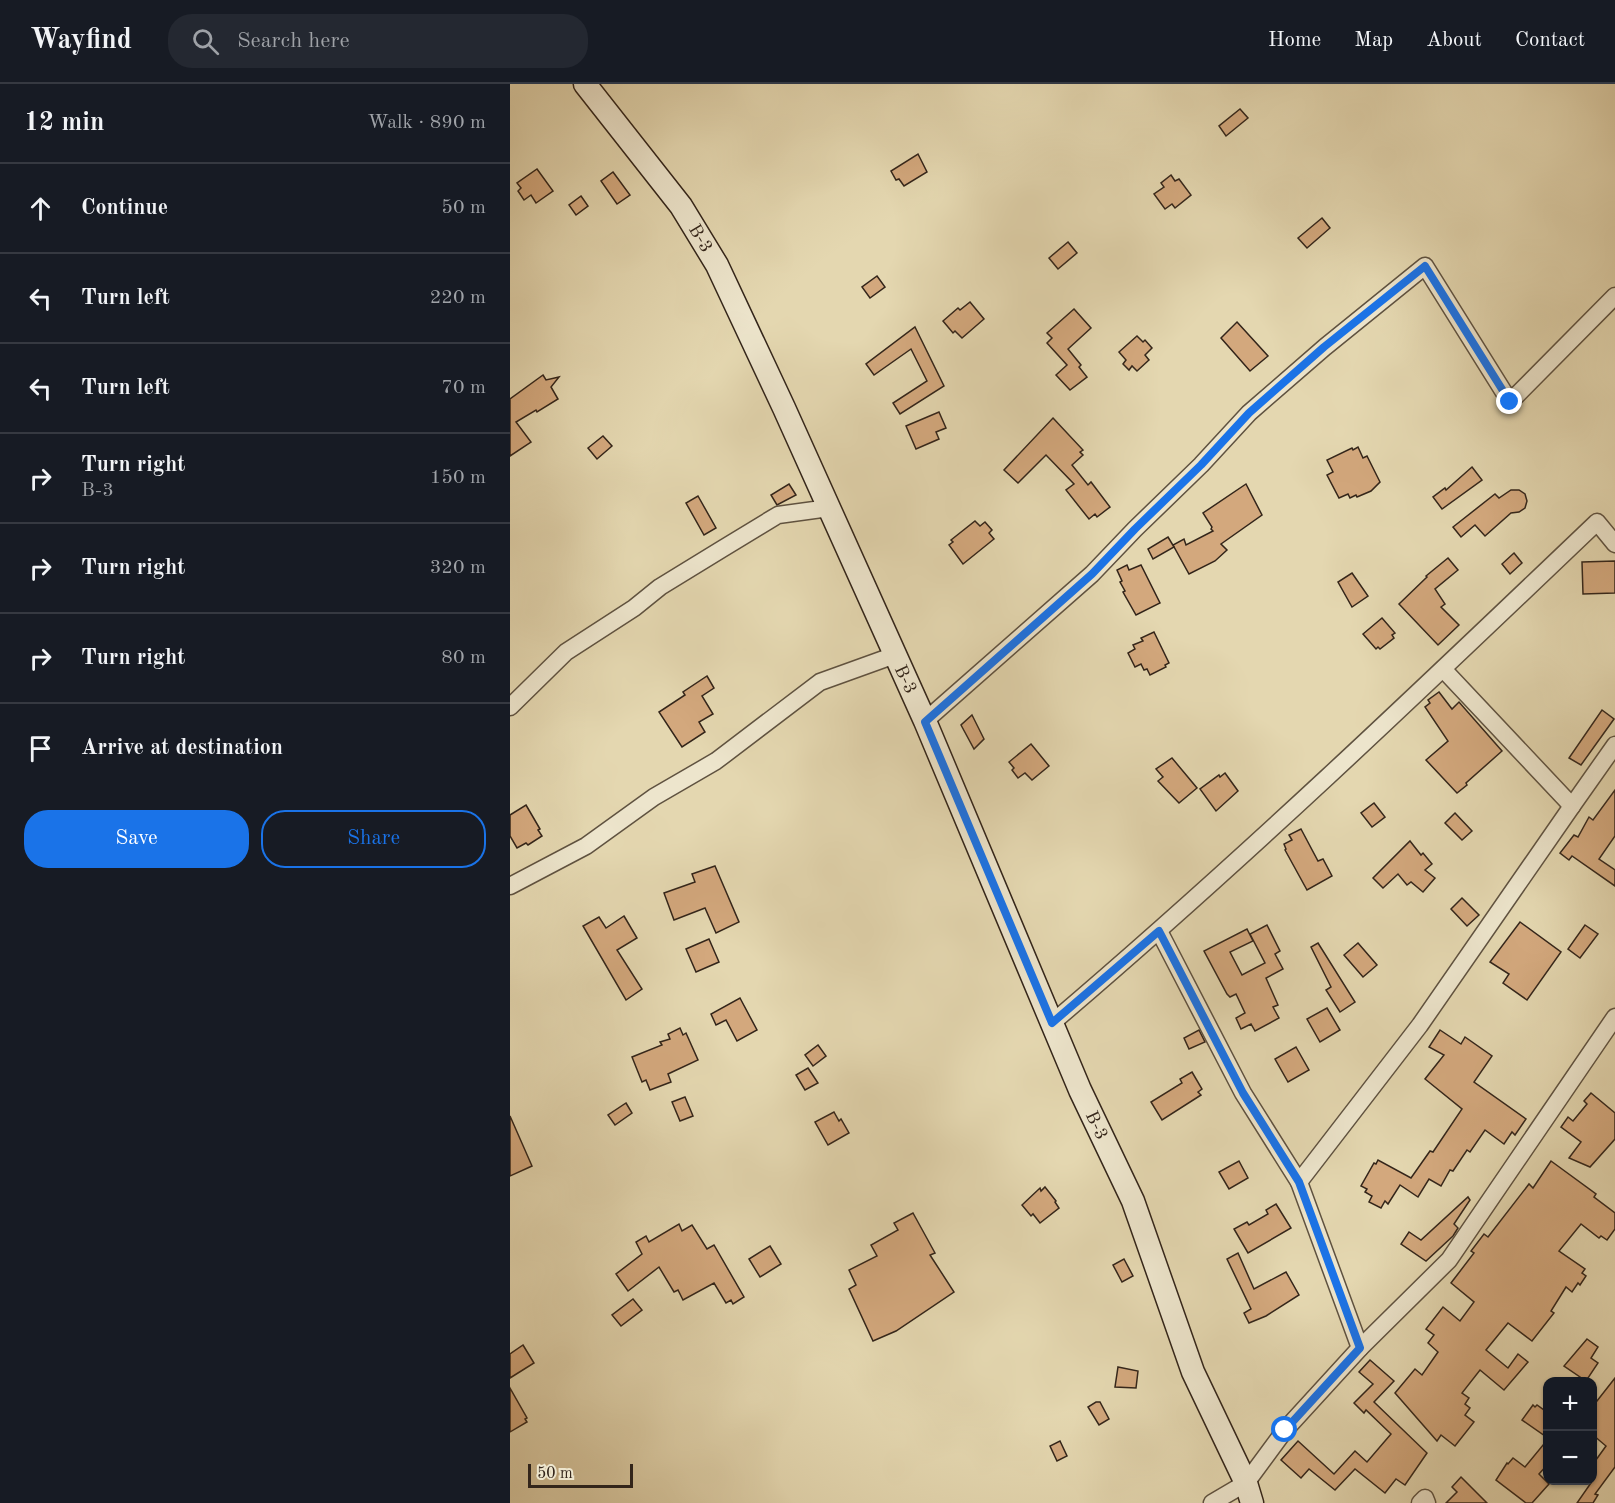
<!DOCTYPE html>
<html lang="en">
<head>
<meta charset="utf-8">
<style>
  :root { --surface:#171b24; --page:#242831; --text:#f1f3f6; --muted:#9ea1a6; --line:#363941; --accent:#1a73e8 }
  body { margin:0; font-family:"Old Standard TT",serif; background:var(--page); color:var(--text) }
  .controls { position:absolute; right:18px; bottom:18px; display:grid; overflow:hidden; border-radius:12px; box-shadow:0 2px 4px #0004 }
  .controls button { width:54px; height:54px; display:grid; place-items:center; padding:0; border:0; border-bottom:2px solid var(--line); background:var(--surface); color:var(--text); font:30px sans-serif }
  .scale { position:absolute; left:18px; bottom:15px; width:105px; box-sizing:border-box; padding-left:6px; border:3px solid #33251a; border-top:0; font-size:16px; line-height:21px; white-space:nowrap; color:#33251a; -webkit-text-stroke:4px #ede5cc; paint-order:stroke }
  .stop { position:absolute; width:18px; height:18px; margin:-14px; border:4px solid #1a73e8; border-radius:50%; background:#fff }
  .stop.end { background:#1a73e8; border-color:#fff; box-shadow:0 2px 6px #0008 }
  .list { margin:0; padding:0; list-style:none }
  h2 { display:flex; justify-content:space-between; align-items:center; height:78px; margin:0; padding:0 24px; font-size:26px }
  h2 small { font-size:20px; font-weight:400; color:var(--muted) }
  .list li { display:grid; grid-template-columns:39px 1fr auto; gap:18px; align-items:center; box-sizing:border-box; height:90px; padding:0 24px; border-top:2px solid var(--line) }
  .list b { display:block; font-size:22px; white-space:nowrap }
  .list p { margin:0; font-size:20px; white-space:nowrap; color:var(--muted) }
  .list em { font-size:20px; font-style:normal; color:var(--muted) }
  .actions { display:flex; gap:12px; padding:18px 24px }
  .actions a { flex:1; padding:14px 0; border:2px solid var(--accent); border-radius:24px; text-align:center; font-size:21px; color:var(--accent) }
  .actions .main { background:var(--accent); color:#fff }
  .icon { flex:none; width:33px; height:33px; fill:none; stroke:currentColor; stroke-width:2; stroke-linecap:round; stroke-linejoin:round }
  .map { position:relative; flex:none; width:1105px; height:1419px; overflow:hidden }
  header { display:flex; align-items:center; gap:36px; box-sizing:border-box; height:84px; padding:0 30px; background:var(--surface); border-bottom:2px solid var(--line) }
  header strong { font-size:28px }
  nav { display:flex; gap:33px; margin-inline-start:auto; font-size:21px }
  .search { width:420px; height:54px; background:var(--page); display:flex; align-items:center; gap:15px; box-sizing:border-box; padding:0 21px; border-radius:24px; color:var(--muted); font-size:22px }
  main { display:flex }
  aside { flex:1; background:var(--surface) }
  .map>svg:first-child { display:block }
  .building { fill:#d3a87d; stroke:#33251a; stroke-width:1.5 }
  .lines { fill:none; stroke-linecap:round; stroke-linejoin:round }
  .minor-casing { stroke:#5f5240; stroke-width:19 }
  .secondary-casing { stroke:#33251a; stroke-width:25 }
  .minor { stroke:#ede5cc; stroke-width:16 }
  .secondary { stroke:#ede5cc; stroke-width:22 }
  .route { stroke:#1a73e8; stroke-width:8 }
  .labels { text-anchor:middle; stroke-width:6; stroke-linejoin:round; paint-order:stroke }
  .street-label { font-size:18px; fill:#33251a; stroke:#ede5cc }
</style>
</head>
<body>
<header>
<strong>Wayfind</strong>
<div class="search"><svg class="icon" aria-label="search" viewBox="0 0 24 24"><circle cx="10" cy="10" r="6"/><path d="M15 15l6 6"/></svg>Search here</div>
<nav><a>Home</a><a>Map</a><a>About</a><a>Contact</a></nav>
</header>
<main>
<aside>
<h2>12 min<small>Walk · 890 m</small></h2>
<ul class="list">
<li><svg class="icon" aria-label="ahead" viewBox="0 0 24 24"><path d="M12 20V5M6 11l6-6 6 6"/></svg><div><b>Continue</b></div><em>50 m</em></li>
<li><svg class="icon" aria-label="left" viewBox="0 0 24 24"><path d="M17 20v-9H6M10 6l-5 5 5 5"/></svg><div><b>Turn left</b></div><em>220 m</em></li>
<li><svg class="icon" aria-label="left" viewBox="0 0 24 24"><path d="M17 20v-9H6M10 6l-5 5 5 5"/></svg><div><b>Turn left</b></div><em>70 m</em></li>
<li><svg class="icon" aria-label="right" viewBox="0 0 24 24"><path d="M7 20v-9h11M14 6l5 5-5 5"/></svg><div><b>Turn right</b><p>B-3</p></div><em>150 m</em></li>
<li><svg class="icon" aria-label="right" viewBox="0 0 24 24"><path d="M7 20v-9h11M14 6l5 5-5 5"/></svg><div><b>Turn right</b></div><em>320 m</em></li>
<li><svg class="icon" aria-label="right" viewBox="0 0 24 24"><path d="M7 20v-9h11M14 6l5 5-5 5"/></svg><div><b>Turn right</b></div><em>80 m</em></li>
<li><svg class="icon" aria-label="arrive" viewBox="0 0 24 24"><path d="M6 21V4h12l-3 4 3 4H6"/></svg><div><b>Arrive at destination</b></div></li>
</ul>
<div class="actions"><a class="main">Save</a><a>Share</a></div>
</aside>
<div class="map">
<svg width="1105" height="1419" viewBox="0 0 1105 1419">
  <rect width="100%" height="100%" fill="#e4d7b0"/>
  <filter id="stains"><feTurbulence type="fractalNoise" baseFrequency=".00333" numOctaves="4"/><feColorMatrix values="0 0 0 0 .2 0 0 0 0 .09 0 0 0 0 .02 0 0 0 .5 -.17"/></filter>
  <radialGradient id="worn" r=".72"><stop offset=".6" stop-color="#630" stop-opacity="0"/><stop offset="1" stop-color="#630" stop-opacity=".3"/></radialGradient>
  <g class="building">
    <polygon points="730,25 738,34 716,52 709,42"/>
    <polygon points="408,70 417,88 394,102 389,95 386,96 381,87"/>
    <polygon points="27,85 43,107 26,119 21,111 14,116 8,107 11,104 7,99"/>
    <polygon points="103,88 120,111 107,120 91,97"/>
    <polygon points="661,91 665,97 669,95 681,111 665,124 662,120 655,125 644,110 654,103 651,99"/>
    <polygon points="71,112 78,122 66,131 59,121"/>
    <polygon points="812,134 820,144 797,164 788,154"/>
    <polygon points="558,158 567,169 548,185 539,174"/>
    <polygon points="367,192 375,203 360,214 352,203"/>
    <polygon points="460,218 474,235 452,254 445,247 443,249 433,237 448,224 450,226"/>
    <polygon points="564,225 581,244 558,265 571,281 569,283 577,293 560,306 546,291 557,281 537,259 542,254 537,249"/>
    <polygon points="727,238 758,272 740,287 711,254"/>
    <polygon points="405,243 434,302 390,330 383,319 417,297 401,265 364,291 356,280"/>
    <polygon points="627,252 633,258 635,256 642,264 635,271 639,276 627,287 622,282 619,286 613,280 616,276 609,268"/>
    <polygon points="33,291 36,296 49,293 41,303 48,315 27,328 26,326 6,338 21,358 0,372 0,315"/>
    <polygon points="429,328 436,344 426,348 429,355 406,365 396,342"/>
    <polygon points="543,334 573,366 570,368 573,371 562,381 578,401 581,398 600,423 587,433 585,430 579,435 556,406 564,400 536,371 508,399 494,386"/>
    <polygon points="93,352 102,362 87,375 78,364"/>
    <polygon points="848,363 853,374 857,372 870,398 861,407 847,413 846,411 840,414 838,410 829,414 817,391 823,388 817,376 842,364 843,366"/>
    <polygon points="962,383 972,396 932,425 923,413 935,404 936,406"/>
    <polygon points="279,400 286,411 267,421 261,411"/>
    <polygon points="736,400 752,431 711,460 717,466 705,477 679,490 663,461 674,455 676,461 703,447 701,445 702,443 693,429"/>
    <polygon points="1001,406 1009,406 1015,410 1017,417 1015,424 1009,428 1001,429 975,452 965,441 951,453 943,443 985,410 989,414"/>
    <polygon points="188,412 206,444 194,451 176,419"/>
    <polygon points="465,437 470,442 475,438 482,446 479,449 484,455 453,480 439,461 443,458 441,456"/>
    <polygon points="658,453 664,463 643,475 638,465"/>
    <polygon points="1004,469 1012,479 1000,490 992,480"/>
    <polygon points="938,474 948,486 925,505 935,520 931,523 949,541 928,561 889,520 917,493 916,492"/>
    <polygon points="1105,477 1105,509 1073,510 1072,478"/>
    <polygon points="617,481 619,486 631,481 650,519 626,531 613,508 615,507 610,498 612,497 607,486"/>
    <polygon points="842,489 858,512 842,523 828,498"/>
    <polygon points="872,534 885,549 882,551 884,554 870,565 868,563 866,565 853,550"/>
    <polygon points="644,548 659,579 655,581 656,583 640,591 637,585 634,586 631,580 625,583 618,569 625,565 623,561 633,557 631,554"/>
    <polygon points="197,592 204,604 192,612 203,630 189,638 195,648 172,663 149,628 175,611 173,608"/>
    <polygon points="929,608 942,625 949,618 992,667 956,699 957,701 947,709 916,676 938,657 915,623 920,619 918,616"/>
    <polygon points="1092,626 1104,635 1071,681 1059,674"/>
    <polygon points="462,631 474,655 464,665 451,641"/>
    <polygon points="521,660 539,682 522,696 515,689 508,694 502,686 504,684 499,678"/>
    <polygon points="662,674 687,704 669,719 648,697 653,693 646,685"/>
    <polygon points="715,689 728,707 706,727 690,705 709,691 710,693"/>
    <polygon points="1105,706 1105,752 1089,775 1105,786 1105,802 1062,772 1059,776 1050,769 1064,751 1068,753 1079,733 1083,736"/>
    <polygon points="864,719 875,733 862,743 851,729"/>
    <polygon points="16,721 30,745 28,746 32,752 18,761 16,759 7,764 0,752 0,731"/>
    <polygon points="945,729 962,747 952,756 935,739"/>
    <polygon points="791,745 808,777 813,775 822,792 797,806 775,766 776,765 774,760 782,756 779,751"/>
    <polygon points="900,757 911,771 913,769 922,780 915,786 925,794 913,808 901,798 897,801 888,790 873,804 863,794"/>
    <polygon points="205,782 229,838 206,849 195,824 164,836 154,809 185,798 182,790"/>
    <polygon points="952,814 969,831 957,842 941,825"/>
    <polygon points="114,832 127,854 107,866 132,905 116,916 73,842 89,833 96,844"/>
    <polygon points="1010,838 1051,868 1017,916 993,899 999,890 980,878"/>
    <polygon points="757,841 770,867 765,870 773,885 756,894 768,921 763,923 769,934 745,947 741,940 731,945 726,934 735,929 726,910 720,913 717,910 694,867 737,845 743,857 720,868 732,891 755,879 740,850"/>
    <polygon points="1075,841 1088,850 1070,874 1058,865"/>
    <polygon points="199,855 209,878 186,888 176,865"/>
    <polygon points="808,859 845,918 830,928 816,906 821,903 801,863"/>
    <polygon points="848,859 867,881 853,893 834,871"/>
    <polygon points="230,914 247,946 227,957 216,936 206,941 201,930"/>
    <polygon points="817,924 830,946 810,958 797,935"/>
    <polygon points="170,944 173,951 176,949 188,976 158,990 161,998 140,1006 136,996 132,998 122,973 152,961 150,958 160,955 158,950"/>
    <polygon points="689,946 695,958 679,965 674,954"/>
    <polygon points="930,946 951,960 955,953 982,972 964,998 1016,1035 1005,1051 1002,1048 994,1060 975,1046 960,1068 957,1066 943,1087 940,1086 931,1102 919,1095 908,1113 890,1101 878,1120 875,1117 871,1124 859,1118 862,1112 855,1108 857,1105 851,1102 864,1079 866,1080 868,1076 901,1094 920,1067 923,1068 952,1025 915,995 934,971 919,963"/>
    <polygon points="308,961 316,972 303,982 295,971"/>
    <polygon points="786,963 799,986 778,998 765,975"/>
    <polygon points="298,984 308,999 295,1006 286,991"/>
    <polygon points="682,988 692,1005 688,1008 691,1011 652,1036 641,1018 672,999 670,995"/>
    <polygon points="1081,1009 1105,1029 1105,1055 1080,1083 1059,1074 1071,1058 1051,1043 1058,1033 1063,1037 1077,1020 1074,1017"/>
    <polygon points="175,1013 183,1032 170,1037 162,1018"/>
    <polygon points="116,1019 122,1029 105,1041 98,1031"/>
    <polygon points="324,1028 329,1037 331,1035 339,1049 318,1061 305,1038"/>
    <polygon points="0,1032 22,1082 0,1092"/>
    <polygon points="729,1077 738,1094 719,1105 709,1088"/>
    <polygon points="1041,1077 1086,1110 1084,1113 1105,1129 1105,1145 1097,1156 1091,1152 1089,1154 1071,1140 1049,1167 1075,1185 1072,1189 1076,1192 1070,1201 1068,1199 1062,1208 1056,1203 1041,1227 1044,1229 1022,1257 998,1239 976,1266 998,1284 1008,1270 1018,1278 994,1306 970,1286 952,1309 959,1314 955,1320 960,1324 955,1331 964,1338 945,1362 931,1351 927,1357 885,1309 905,1285 912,1291 928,1268 918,1259 924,1251 916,1245 933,1223 950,1237 964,1218 941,1199 964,1169 961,1167 974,1150 978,1153 1019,1100 1023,1104"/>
    <polygon points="535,1103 546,1117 545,1118 549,1124 530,1139 523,1130 521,1132 512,1121 530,1104 531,1107"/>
    <polygon points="958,1113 960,1116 944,1140 948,1144 943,1152 916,1177 891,1160 899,1148 911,1156"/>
    <polygon points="766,1120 781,1144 738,1169 724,1145 737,1138 739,1141 758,1130 756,1126"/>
    <polygon points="403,1129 425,1169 420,1171 444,1208 386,1247 363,1257 339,1205 346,1201 339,1186 367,1172 361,1161 388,1146 384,1139"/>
    <polygon points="169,1140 172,1147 182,1141 197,1165 204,1161 234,1213 223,1220 221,1216 216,1219 204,1199 173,1216 168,1206 164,1208 149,1183 118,1207 106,1190 132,1170 126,1158 136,1152 139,1158"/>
    <polygon points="260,1162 271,1180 250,1193 239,1175"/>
    <polygon points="728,1169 744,1205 776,1188 789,1211 756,1232 739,1239 734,1229 741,1225 717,1175"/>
    <polygon points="614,1175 623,1192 612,1198 603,1181"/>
    <polygon points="123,1215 132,1226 111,1242 102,1231"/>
    <polygon points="1077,1255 1088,1263 1081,1274 1088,1279 1076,1297 1054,1282"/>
    <polygon points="13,1261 24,1279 0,1294 0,1270"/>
    <polygon points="860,1276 884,1297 864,1318 917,1369 895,1401 886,1395 875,1409 845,1385 825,1406 799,1385 791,1394 771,1376 788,1357 824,1390 845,1367 857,1378 881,1350 856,1326 854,1329 844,1319 863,1300 849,1288"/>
    <polygon points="608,1283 628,1287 626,1304 605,1303"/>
    <polygon points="1105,1294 1105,1383 1085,1410 1088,1411 1083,1419 1067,1419 1083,1396 1083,1380 1096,1362 1083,1351 1083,1322"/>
    <polygon points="0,1304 17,1334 15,1335 17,1338 0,1348"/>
    <polygon points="586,1318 590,1318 599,1335 589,1341 578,1323"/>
    <polygon points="1023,1321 1025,1323 1027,1321 1038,1329 1038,1354 1012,1336"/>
    <polygon points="1038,1355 1038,1380 1029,1390 1039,1400 1022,1419 1016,1419 986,1396 997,1379 998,1380 1003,1374 1015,1383"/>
    <polygon points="550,1357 557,1372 547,1377 540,1362"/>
    <polygon points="951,1393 977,1419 936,1419 947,1408 942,1403"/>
  </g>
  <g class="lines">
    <defs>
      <g id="minor">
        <polyline points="933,585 1062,722 1105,661"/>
        <polyline points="0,623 56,568 124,524 150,503 212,465 268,431 319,424"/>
        <polyline points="415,637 582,490 625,445 691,381 739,329 815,263 915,182 1000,318 1105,212"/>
        <polyline points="0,802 76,762 144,713 206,677 310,598 385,571"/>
        <polyline points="649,847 733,1009 789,1098"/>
        <path d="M 542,939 C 730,779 909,608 1087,438 L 1105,460"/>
        <polyline points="850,1264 939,1176 1105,933"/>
        <polyline points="702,1419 736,1399 775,1346 850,1264 789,1098 910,941 1062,722"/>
        <polyline points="910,1419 915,1414 917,1419"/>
      </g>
      <polyline id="secondary" points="75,0 171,122 207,181 274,324 415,637 570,1006 623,1117 683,1288 736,1399 742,1419"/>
    </defs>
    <use href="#minor" class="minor-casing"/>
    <use href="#secondary" class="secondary-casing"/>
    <use href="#minor" class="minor"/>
    <use href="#secondary" class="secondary"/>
  </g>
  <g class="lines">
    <polyline class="route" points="775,1346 850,1264 789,1098 733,1009 649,847 542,939 415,638 582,490 625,445 691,381 739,329 814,263 915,182 1000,318"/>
  </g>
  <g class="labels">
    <g class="street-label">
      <text transform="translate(191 154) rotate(59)" y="6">B-3</text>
      <text transform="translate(396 595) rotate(65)" y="6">B-3</text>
      <text transform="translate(587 1041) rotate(65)" y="6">B-3</text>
    </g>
  </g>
  <rect width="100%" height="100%" filter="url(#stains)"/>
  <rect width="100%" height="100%" fill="url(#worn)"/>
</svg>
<div class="controls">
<button>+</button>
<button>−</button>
</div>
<div class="scale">50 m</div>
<div class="stop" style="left:775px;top:1346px"></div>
<div class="stop end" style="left:1000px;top:318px"></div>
</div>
</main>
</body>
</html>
